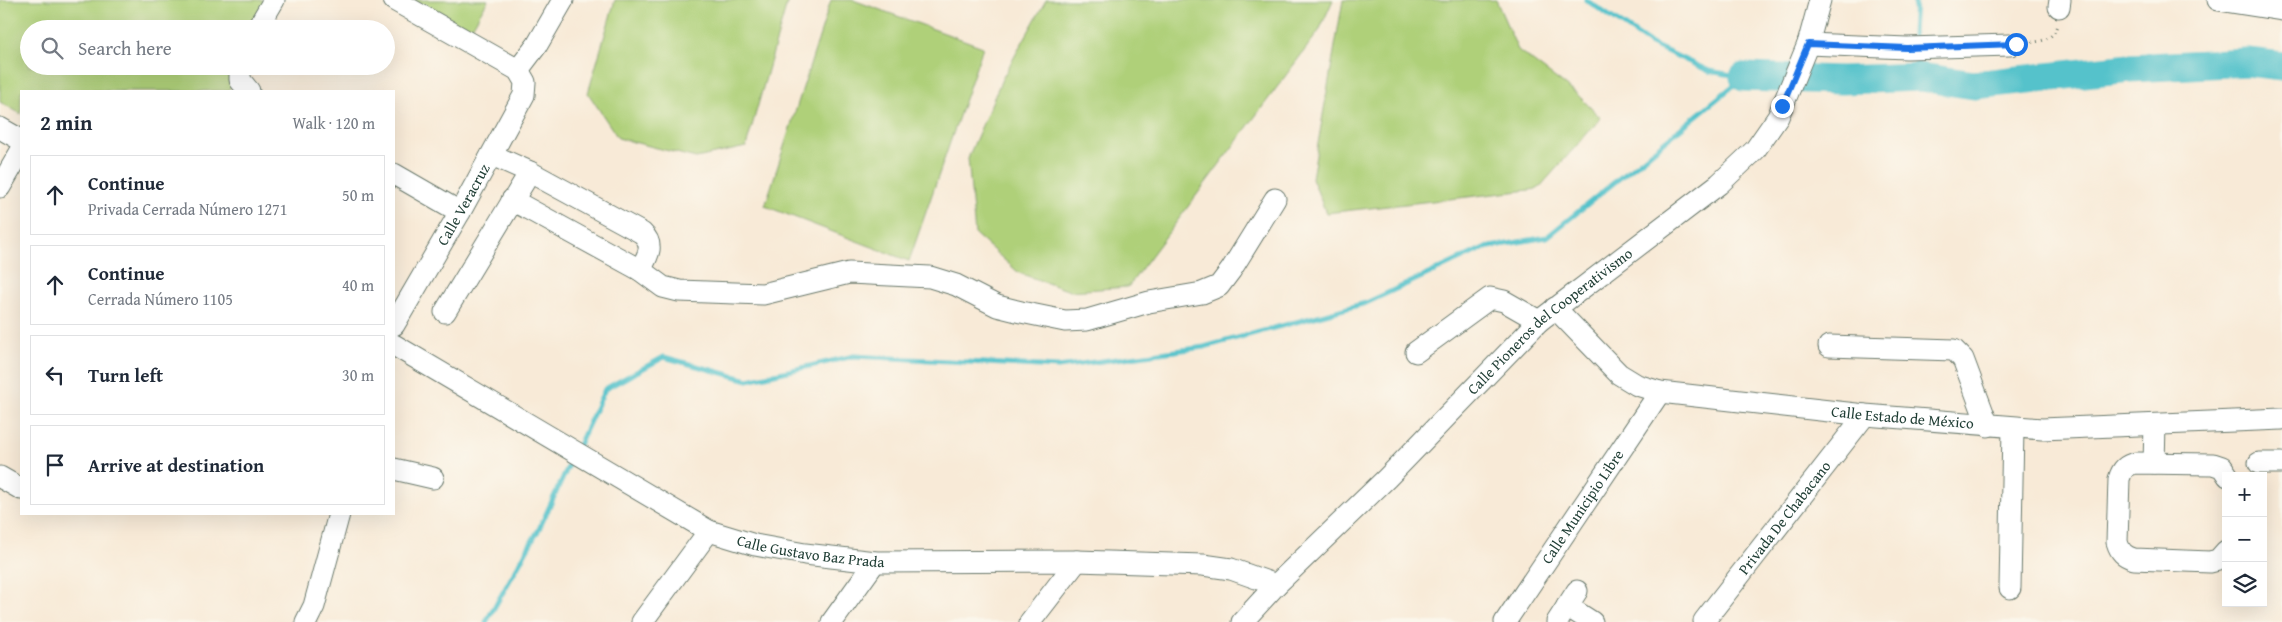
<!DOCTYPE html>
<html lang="en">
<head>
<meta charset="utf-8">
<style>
  :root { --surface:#fff; --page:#f2f2f3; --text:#1f2937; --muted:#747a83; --line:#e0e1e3 }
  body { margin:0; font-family:"Gentium Book Plus",serif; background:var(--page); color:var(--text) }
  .controls { position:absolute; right:15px; bottom:15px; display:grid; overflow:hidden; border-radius:0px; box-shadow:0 5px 20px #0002 }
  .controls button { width:45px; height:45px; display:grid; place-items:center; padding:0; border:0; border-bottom:1px solid var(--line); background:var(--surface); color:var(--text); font:25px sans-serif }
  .stop { position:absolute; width:15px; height:15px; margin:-11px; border:4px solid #1a73e8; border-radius:50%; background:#fff }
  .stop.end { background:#1a73e8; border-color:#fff; box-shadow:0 1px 5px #0008 }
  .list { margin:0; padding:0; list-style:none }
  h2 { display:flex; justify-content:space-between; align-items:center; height:65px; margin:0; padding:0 20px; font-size:21px }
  h2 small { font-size:16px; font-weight:400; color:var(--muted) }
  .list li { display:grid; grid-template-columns:32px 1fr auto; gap:15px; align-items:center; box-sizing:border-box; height:80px; margin:0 10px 10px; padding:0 10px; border:1px solid var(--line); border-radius:0px }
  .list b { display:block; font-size:19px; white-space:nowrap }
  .list p { margin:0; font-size:16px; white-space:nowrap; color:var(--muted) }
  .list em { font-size:16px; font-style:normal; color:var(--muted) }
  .icon { flex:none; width:28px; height:28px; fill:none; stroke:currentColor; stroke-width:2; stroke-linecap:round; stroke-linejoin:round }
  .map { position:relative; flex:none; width:2282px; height:622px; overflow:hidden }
  .search { position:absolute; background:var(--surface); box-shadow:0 5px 20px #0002; left:20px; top:20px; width:375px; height:55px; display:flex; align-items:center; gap:12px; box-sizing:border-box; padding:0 18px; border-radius:28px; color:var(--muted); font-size:19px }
  .panel { position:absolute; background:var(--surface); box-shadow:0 5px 20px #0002; left:20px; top:90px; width:375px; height:425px; border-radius:0px }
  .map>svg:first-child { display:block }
  .green { fill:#afd079; stroke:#678656 }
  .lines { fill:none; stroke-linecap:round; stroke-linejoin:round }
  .stream { stroke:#55c2cb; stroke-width:5 }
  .river { stroke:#55c2cb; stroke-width:29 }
  .minor-casing { stroke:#6b7a6d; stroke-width:23 }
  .path { stroke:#6b7a6d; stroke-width:3; stroke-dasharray:1 4; stroke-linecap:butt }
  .minor { stroke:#fff; stroke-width:21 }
  .route { stroke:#1a73e8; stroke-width:6 }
  .labels { text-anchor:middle; stroke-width:4; stroke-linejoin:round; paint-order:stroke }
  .street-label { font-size:15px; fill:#1f3d34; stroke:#fbf7ec }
</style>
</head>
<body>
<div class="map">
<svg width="2282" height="622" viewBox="0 0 2282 622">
  <rect width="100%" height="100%" fill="#fbf7ec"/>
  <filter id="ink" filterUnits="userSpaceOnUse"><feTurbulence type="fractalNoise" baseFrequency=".02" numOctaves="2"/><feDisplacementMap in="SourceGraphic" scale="10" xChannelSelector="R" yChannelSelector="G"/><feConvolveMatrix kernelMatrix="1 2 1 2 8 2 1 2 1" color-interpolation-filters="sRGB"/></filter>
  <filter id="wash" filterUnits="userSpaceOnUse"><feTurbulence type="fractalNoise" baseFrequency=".0096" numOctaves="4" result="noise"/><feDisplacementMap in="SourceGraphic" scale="20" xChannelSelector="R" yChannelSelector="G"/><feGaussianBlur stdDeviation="1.12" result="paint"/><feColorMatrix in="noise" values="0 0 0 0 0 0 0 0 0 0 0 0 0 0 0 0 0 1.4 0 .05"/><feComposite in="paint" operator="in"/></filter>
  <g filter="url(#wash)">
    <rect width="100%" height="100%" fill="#f8ead7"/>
    <g class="green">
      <polygon points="0,0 282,0 265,29 29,29 29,66 243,66 228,91 21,91 21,114 0,102"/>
      <polygon points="387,0 488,0 464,41"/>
      <polygon points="615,0 788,0 746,147 696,158 618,138 588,93"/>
      <polygon points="831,0 853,0 983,47 909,261 765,206"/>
      <polygon points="1046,0 1333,0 1319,31 1128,287 1070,291 1019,273 975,234 968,158 1002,79"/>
      <polygon points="1343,0 1496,0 1518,50 1578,95 1601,118 1538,189 1326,213 1312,178"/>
    </g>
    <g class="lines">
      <g class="stream">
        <polyline points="1586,0 1651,44 1709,71 1744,77"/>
        <polyline points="1913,35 1915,0"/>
        <polyline points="1917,61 1920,77"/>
        <polyline points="578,447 605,389 664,357 748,380 854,356 1058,367 1204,347 1366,303 1484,248 1547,237 1744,77"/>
        <polyline points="486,622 539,529 573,456"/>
      </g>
      <polyline class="river" points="1744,77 1842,80 1920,77 1974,85 2130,68 2248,62 2282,66"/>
    </g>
  </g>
  <g filter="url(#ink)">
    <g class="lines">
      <defs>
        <g id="minor">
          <polyline points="2218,0 2282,10"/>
          <polyline points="2059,7 2060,0"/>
          <polyline points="257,29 274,0"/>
          <polyline points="1808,44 1907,48 2010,45"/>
          <polyline points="240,66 240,80 249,91"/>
          <polyline points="518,70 537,45 563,0"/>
          <polyline points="0,128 21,140"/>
          <path d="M 492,155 L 530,172 L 642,233 C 655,245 648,256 640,270 L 512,200"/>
          <polyline points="394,174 460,212"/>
          <polyline points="0,187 21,151"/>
          <polyline points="640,270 663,287 679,291 763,294 849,273 930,277 956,285 997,306 1021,312 1065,321 1087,320 1149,302 1202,293 1219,286 1231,270 1275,199"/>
          <path id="s1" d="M 1555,308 L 1619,374 L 1637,385 L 1660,392 L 1865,415 L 2042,429 L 2282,419"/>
          <polyline points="445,312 530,172"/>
          <path id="s2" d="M 394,325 L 460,212 L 524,95 L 525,82 L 518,70 L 394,0"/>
          <path id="s3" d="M 394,345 L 709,531 L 755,545 L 805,554 L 875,562 L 1077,561 L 1203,565 L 1231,569 L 1276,585"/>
          <polyline points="1829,346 1954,350 1963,359 1988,426"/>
          <polyline points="1416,352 1490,298 1504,301 1539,321"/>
          <polyline points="2154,463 2155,425"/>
          <polyline points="2259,463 2282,463"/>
          <polyline points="394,469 433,478"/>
          <polyline points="0,477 21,489"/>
          <path d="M 2226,551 L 2218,560 L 2210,562 L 2134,559 C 2124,556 2120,552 2117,542 L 2119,479 C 2122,469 2126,465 2136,463 L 2213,464 L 2222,467 L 2228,476"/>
          <polyline points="2010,588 2013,428"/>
          <polyline points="1567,606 1592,622"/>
          <path id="s4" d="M 1704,621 L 1865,415"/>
          <polyline points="306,622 314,606 339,514"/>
          <polyline points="642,622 709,531"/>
          <polyline points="832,622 875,562"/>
          <polyline points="1030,622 1077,561"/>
          <path id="s5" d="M 1242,622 L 1276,585 L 1387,478 L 1539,321 L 1719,184 L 1755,150 L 1778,117 L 1808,44 L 1820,0"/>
          <path id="s6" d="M 1505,622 L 1660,392"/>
          <polyline points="1557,622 1577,591"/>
        </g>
      </defs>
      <use href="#minor" class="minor-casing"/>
      <path class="path" d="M 2027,43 C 2041,41 2053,41 2057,25"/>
      <use href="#minor" class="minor"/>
    </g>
  </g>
  <g class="lines" filter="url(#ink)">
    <polyline class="route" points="1782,106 1808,44 1907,48 2016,44"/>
  </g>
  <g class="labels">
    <g class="street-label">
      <text dy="5" stroke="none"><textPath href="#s2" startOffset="139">Calle Veracruz</textPath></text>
      <text dy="5" stroke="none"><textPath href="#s5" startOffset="431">Calle Pioneros del Cooperativismo</textPath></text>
      <text dy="5" stroke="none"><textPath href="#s1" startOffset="381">Calle Estado de México</textPath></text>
      <text dy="5" stroke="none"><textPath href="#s6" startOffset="139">Calle Municipio Libre</textPath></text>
      <text dy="5" stroke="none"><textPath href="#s4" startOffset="131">Privada De Chabacano</textPath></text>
      <text dy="5" stroke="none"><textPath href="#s3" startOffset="470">Calle Gustavo Baz Prada</textPath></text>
    </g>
  </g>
</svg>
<div class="controls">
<button>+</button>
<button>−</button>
<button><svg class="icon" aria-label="layers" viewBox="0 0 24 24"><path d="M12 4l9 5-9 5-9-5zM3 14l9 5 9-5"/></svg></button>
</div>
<div class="stop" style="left:2016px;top:44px"></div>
<div class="stop end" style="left:1782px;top:106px"></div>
<div class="search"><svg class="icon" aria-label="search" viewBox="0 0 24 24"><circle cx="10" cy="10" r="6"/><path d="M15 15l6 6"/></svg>Search here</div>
<section class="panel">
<h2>2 min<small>Walk · 120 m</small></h2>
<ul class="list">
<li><svg class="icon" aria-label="ahead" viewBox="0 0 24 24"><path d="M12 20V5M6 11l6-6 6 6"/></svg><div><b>Continue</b><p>Privada Cerrada Número 1271</p></div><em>50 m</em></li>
<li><svg class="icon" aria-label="ahead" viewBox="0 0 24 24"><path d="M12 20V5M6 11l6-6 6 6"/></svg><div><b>Continue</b><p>Cerrada Número 1105</p></div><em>40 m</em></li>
<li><svg class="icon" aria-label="left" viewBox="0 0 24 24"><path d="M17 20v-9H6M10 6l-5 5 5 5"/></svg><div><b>Turn left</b></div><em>30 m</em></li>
<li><svg class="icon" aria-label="arrive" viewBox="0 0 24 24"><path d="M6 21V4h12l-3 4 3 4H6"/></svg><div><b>Arrive at destination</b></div></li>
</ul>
</section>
</div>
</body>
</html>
